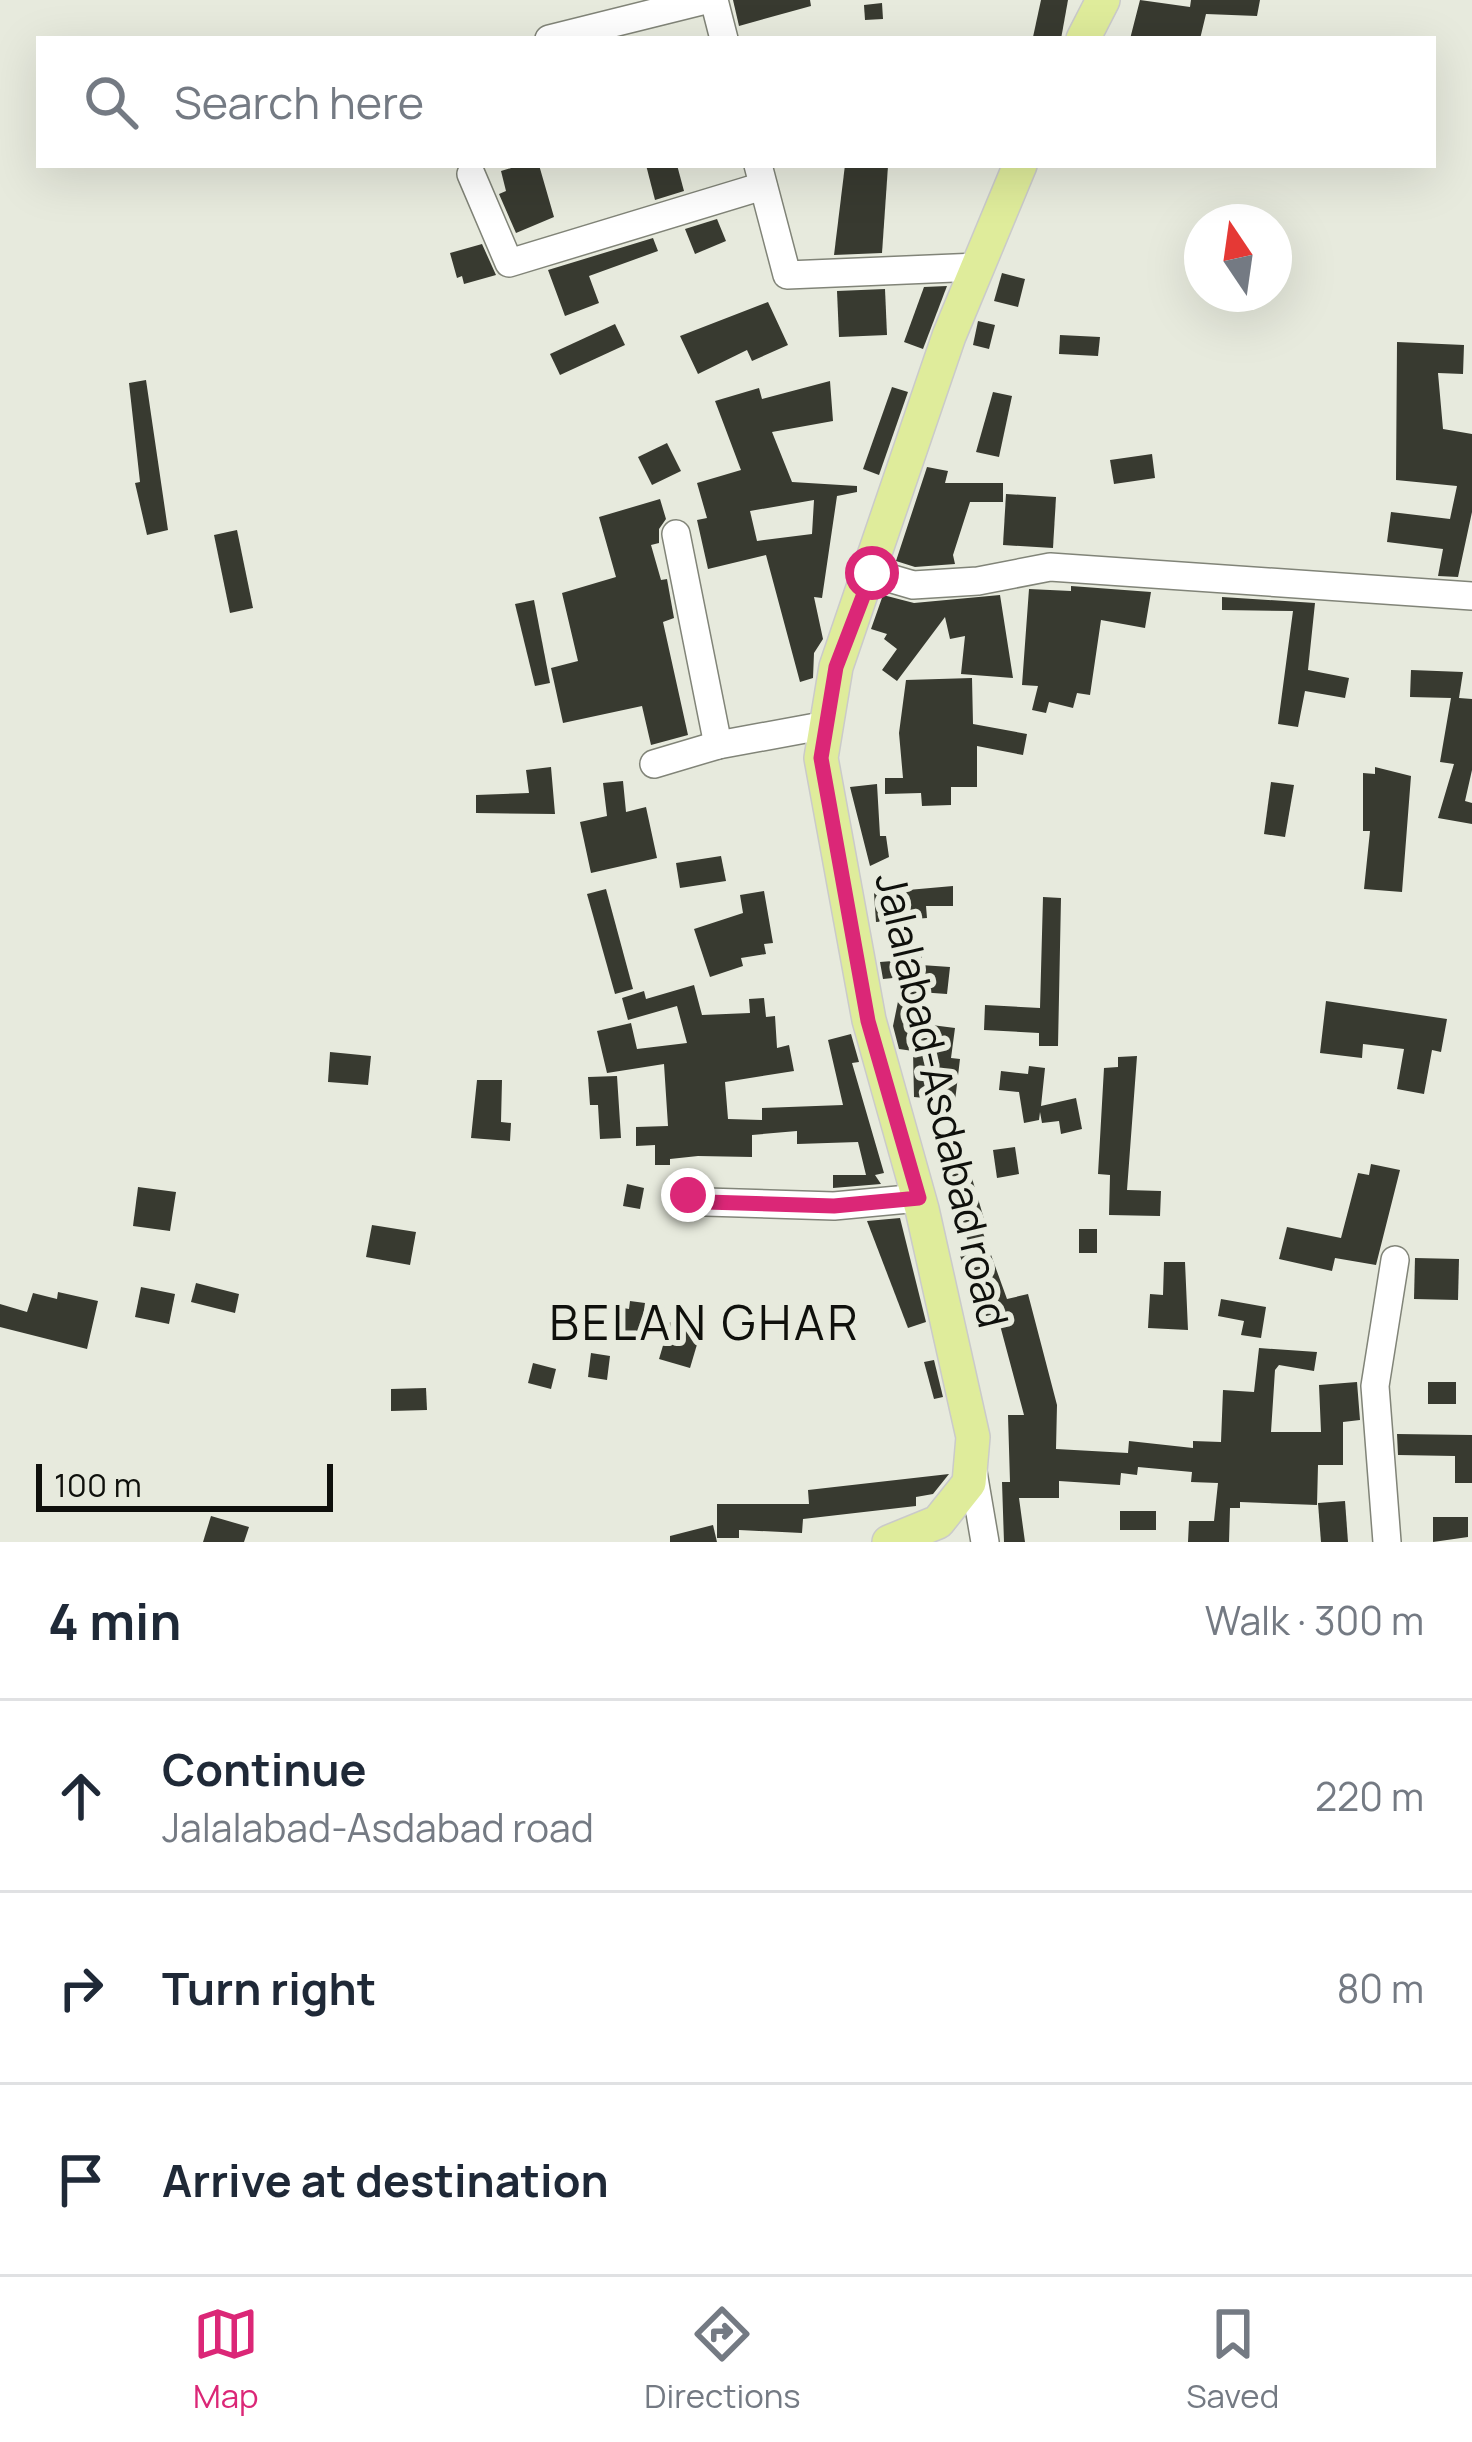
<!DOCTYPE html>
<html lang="en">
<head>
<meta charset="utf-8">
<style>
  :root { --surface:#fff; --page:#f6f6f7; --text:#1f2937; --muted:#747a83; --line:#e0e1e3; --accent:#db2777 }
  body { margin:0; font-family:Manrope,sans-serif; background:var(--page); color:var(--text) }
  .compass { position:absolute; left:1184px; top:204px; width:108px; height:108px; border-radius:50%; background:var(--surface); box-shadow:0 12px 48px #0002; rotate:347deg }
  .scale { position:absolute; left:36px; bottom:30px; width:297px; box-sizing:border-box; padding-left:12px; border:6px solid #0f100c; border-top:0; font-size:33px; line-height:42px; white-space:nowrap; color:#0f100c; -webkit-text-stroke:9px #e7eadd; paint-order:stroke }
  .stop { position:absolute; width:36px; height:36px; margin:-27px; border:9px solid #db2777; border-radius:50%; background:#fff }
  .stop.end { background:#db2777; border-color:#fff; box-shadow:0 3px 12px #0008 }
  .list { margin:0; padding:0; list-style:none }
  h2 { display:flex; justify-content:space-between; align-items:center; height:156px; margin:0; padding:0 48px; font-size:51px }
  h2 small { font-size:39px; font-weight:400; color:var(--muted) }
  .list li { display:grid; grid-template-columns:78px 1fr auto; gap:36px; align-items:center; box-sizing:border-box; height:192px; padding:0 48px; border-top:3px solid var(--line) }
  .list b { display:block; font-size:45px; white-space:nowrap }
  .list p { margin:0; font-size:39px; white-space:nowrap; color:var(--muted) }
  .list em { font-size:39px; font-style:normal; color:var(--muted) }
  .icon { flex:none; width:66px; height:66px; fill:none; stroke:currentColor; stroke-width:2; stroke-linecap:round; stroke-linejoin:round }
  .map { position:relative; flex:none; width:1472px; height:1542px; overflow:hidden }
  .search { position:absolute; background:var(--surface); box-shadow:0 12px 48px #0002; left:36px; right:36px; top:36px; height:132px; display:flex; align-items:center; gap:30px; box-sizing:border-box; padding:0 42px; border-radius:0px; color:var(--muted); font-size:45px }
  .sheet { height:732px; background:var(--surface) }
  nav { display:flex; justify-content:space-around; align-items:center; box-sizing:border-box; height:168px; border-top:3px solid var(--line); background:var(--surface); font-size:33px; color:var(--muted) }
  nav a { display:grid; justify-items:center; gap:6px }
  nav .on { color:var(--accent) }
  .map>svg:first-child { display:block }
  .building { fill:#383a30; fill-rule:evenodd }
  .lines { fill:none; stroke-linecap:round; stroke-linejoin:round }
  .minor-casing { stroke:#818478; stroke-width:30 }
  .major-casing { stroke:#cacaca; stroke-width:36 }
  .minor { stroke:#fff; stroke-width:27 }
  .major { stroke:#dfec9b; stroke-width:33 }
  .route { stroke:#db2777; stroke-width:15 }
  .labels { text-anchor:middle; stroke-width:12; stroke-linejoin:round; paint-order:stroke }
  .street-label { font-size:42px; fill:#0f100c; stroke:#e7eadd }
  .quarter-label { font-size:48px; letter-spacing:3px; fill:#0f100c; stroke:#e7eadd }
</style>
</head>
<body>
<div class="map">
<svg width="1472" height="1542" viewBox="0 0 1472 1542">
  <rect width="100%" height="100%" fill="#e7eadd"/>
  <g class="building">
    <polygon points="733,0 810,0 811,6 739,26"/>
    <polygon points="1041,0 1068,0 1061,39 1033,37"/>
    <polygon points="1140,0 1190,7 1191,0 1260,0 1257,16 1206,14 1200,39 1130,39"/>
    <polygon points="882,3 883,19 865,20 864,5"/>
    <polygon points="521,165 539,165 554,217 516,233 499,194 506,191 501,171"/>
    <polygon points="646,165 677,165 684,191 655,200"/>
    <polygon points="845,165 888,166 882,253 834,255"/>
    <polygon points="717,219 726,241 695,254 685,229"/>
    <polygon points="653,238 658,251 589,276 599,303 565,316 548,270"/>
    <polygon points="482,244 496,275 464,284 462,276 457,278 450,253"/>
    <polygon points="1002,273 1025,279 1018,307 994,301"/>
    <polygon points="947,286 923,349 904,342 924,287"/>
    <polygon points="885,289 887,335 839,337 837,291"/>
    <polygon points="768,302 788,345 752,361 747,350 698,374 680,336"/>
    <polygon points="978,321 995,325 989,349 973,345"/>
    <polygon points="615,324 625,345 560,375 550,354"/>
    <polygon points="1060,335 1100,337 1098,356 1059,354"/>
    <polygon points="1397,342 1464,345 1463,374 1438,373 1443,429 1472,434 1472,512 1458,577 1438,576 1443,549 1387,542 1391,512 1450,519 1457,486 1396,480"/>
    <polygon points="146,380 168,530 147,535 135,483 140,482 129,383"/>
    <path d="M 830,381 L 833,421 L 772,432 L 792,482 L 857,486 L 857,492 L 837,496 L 822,598 L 814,597 L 823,639 L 814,653 L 813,678 L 800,682 L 766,555 L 708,569 L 697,520 L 707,518 L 697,483 L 741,470 L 715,401 L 759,388 L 762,399 ZM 814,500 L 812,534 L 757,541 L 750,511 Z"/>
    <polygon points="892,387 908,392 879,475 863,469"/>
    <polygon points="993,392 1012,396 999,457 976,452"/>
    <polygon points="667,443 681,471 652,485 638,457"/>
    <polygon points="1152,454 1155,478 1114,484 1110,460"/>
    <polygon points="927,467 948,471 945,483 1003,483 1003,502 970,502 953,555 955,564 915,567 896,561"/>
    <polygon points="1006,494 1056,497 1053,548 1003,545"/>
    <polygon points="660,499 666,519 659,529 659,543 651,545 661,580 667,579 674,618 663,622 688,735 651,745 642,706 563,723 551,668 578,661 562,593 616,577 599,517"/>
    <polygon points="237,530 253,608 230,613 214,535"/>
    <polygon points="1071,586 1151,592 1145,628 1101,620 1090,695 1077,693 1073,708 1049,702 1046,713 1032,710 1038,686 1022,685 1029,589 1071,591"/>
    <polygon points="883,595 914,603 1000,595 1013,678 961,674 965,636 950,639 945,617 897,681 882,670 897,649 884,639 887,634 871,629"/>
    <polygon points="1222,597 1315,603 1308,670 1349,678 1345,698 1305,691 1298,727 1278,724 1293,611 1222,610"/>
    <polygon points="534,600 550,683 535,686 515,604"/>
    <polygon points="1411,670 1463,672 1459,698 1472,699 1472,770 1465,801 1472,803 1472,824 1438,818 1454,764 1440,762 1451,698 1410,697"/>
    <polygon points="972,678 973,724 1027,734 1023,755 977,746 977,787 951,787 951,805 922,806 921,793 885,794 885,778 903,778 899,733 906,680"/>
    <polygon points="551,767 555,814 476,813 476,795 529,793 526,770"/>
    <polygon points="1375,767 1411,776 1402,892 1364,889 1370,831 1363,831 1363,773 1375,774"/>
    <polygon points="623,781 626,812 646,807 657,858 591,873 580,822 607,816 603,783"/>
    <polygon points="1271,782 1294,785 1285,837 1264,834"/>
    <polygon points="877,784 880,836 886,836 889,857 870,866 850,787"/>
    <polygon points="721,856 726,881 680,888 676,863"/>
    <polygon points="953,886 953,906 926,906 927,918 876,922 874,893"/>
    <polygon points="606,889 633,989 615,994 587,894"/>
    <polygon points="764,891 773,943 764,944 766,954 741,958 743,966 710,977 694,929 743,913 740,895"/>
    <polygon points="1043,897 1061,898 1058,1046 1039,1046 1039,1033 984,1030 985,1005 1040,1008"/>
    <polygon points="905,951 922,952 921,965 950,967 947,994 919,992 916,1023 955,1028 951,1058 960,1059 955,1101 914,1097 913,1051 899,1049 893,1026 903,977 883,979 880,962 905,960"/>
    <polygon points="694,985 702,1015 750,1013 749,999 764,998 766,1017 775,1016 777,1048 789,1045 794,1071 725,1082 728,1119 762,1120 762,1108 843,1105 828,1040 851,1034 859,1062 852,1063 884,1173 875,1175 881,1184 833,1188 833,1175 866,1175 858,1142 797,1144 797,1131 752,1135 752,1157 698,1156 670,1159 670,1165 655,1165 655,1145 636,1146 636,1127 668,1126 664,1064 607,1073 597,1031 631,1023 637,1049 687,1043 677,1006 628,1020 622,998 644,991 646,999"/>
    <polygon points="1326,1001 1447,1019 1441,1052 1432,1050 1424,1094 1397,1089 1404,1049 1363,1044 1362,1058 1320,1053"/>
    <polygon points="330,1052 371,1056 368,1085 328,1082"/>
    <polygon points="1137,1056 1127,1190 1161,1191 1160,1216 1109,1215 1110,1175 1098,1174 1104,1068 1118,1067 1118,1057"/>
    <polygon points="1029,1066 1045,1068 1041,1106 1076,1098 1082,1129 1061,1134 1059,1121 1042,1123 1040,1112 1039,1120 1024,1123 1019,1092 999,1090 1001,1071 1028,1074"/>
    <polygon points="617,1076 621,1138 600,1139 598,1105 590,1105 588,1077"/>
    <polygon points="477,1080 502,1080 501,1122 511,1123 510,1141 471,1138"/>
    <polygon points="1015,1147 1019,1174 997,1178 993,1150"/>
    <polygon points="963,1148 987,1229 982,1230 1007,1299 1028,1294 1057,1405 1056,1449 1128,1453 1129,1441 1193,1448 1193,1441 1221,1442 1223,1390 1254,1392 1259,1348 1317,1352 1314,1371 1279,1365 1275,1370 1271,1432 1321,1432 1319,1385 1357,1382 1360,1420 1343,1422 1343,1465 1318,1465 1317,1505 1240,1502 1240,1508 1230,1508 1229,1542 1188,1542 1189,1521 1214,1521 1218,1483 1191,1482 1192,1472 1138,1467 1137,1475 1121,1473 1120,1485 1059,1481 1059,1498 1019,1498 1025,1542 1004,1542 1002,1482 1010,1482 1008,1415 1024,1415 997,1314 986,1316 983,1303 978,1305 959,1253 970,1249 942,1154"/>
    <polygon points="1371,1164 1400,1170 1376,1265 1335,1258 1332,1271 1279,1259 1287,1227 1341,1238 1358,1173 1369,1175"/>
    <polygon points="627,1184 644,1188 640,1209 623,1206"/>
    <polygon points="138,1187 176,1192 170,1231 133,1226"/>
    <polygon points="900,1218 926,1322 908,1328 867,1221"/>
    <polygon points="372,1225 416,1232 410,1265 366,1257"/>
    <rect x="1079" y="1229" width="18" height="24"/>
    <polygon points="1415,1258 1459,1259 1458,1300 1414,1299"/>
    <polygon points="1164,1262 1185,1262 1188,1330 1148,1328 1150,1294 1163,1295"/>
    <polygon points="196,1283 239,1294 235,1313 191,1302"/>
    <polygon points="141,1287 175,1294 169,1324 135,1317"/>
    <polygon points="58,1292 98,1301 87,1349 0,1327 0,1304 27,1312 33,1293 57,1299"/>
    <polygon points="1221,1299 1266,1307 1261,1338 1241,1335 1244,1321 1218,1316"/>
    <polygon points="630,1301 645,1303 640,1336 618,1333 623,1308 629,1309"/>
    <polygon points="757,1316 761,1334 743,1338 739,1320"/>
    <polygon points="670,1322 701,1331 690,1368 659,1359"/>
    <polygon points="591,1353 610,1356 607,1380 588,1377"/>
    <polygon points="934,1360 943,1397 934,1399 924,1362"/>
    <polygon points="533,1363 556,1369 551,1389 528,1383"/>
    <rect x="1428" y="1382" width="28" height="22"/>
    <polygon points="426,1388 427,1410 391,1411 391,1389"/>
    <polygon points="1397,1434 1472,1435 1472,1483 1455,1483 1455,1456 1398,1455"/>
    <polygon points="949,1474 933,1494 916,1497 916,1506 803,1519 802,1533 739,1530 739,1538 717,1538 717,1504 809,1504 808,1490"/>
    <polygon points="1345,1501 1348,1542 1321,1542 1318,1503"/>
    <rect x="1120" y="1511" width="36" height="19"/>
    <polygon points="211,1516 249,1527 244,1542 203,1542"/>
    <polygon points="1433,1517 1468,1517 1468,1537 1433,1542"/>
    <polygon points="713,1525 717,1542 670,1542 670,1536"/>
  </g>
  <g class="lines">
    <defs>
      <g id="minor">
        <polyline points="714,0 724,39"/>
        <polyline points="549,39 706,0"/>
        <polyline points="758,165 787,275 978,267"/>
        <polyline points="471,174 509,263 763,186"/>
        <polyline points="676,534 718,745"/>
        <polyline points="872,573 913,585 978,581 1050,567 1472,596"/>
        <polyline points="654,764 718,745 827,725"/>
        <polyline points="688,1195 706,1202 834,1206 919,1198"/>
        <polyline points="972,1466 985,1542"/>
        <polyline points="1387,1542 1375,1386 1395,1260"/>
      </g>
      <g id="major">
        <polyline points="1083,39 1103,0"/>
        <polyline points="889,1542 938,1522 969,1483 973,1437 922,1209 869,1020 821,758 836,667 949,336 1020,165"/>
      </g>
    </defs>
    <use href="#minor" class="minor-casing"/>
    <use href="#major" class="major-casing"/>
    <use href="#minor" class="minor"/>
    <use href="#major" class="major"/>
  </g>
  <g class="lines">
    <polyline class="route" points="688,1195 706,1202 834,1206 919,1198 868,1021 821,758 836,667 872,573"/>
  </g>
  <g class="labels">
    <g class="street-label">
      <text transform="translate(942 1100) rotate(77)" y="15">Jalalabad-Asdabad road</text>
    </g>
    <g class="quarter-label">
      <text x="705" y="1340">BELAN GHAR</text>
    </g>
  </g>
</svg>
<svg class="compass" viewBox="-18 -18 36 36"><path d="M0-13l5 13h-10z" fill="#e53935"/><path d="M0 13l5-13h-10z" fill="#747a83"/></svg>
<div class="scale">100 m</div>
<div class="stop" style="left:872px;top:573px"></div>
<div class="stop end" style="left:688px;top:1195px"></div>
<div class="search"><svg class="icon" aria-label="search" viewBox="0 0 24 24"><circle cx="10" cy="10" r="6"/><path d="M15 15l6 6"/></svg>Search here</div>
</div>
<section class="sheet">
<h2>4 min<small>Walk · 300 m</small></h2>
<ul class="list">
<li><svg class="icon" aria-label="ahead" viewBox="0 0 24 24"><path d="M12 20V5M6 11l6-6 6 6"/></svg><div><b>Continue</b><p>Jalalabad-Asdabad road</p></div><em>220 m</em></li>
<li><svg class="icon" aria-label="right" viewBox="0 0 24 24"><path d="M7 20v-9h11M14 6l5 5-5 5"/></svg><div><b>Turn right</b></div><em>80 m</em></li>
<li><svg class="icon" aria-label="arrive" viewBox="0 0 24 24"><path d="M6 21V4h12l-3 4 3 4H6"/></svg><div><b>Arrive at destination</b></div></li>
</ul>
</section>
<nav>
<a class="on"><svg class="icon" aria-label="map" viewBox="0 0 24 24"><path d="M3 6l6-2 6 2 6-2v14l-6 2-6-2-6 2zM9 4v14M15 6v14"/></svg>Map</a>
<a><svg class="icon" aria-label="directions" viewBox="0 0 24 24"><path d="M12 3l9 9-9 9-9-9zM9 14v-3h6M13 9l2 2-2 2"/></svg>Directions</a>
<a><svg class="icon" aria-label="saved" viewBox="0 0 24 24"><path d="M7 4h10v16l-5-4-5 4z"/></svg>Saved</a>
</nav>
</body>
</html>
